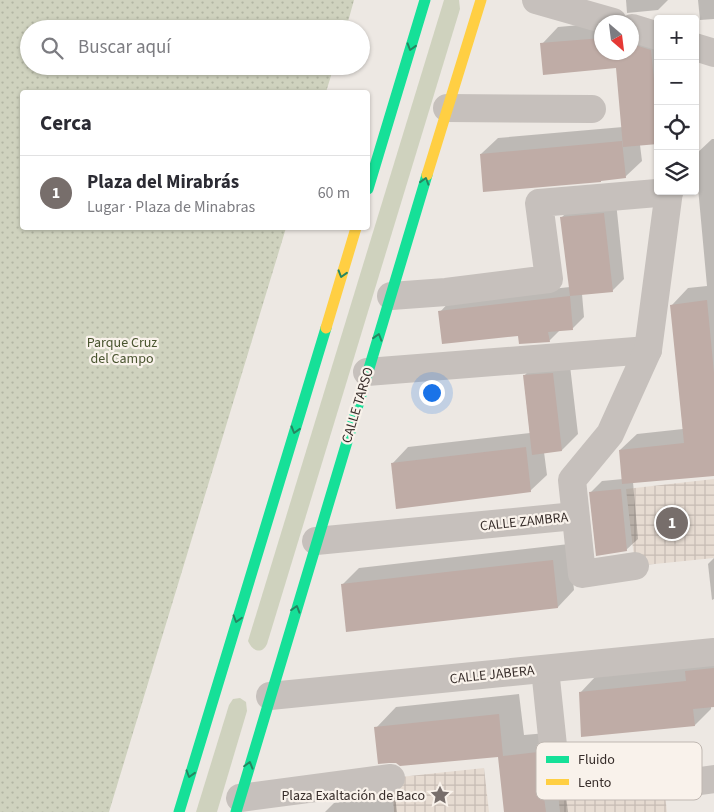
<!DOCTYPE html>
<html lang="es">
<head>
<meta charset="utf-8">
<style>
  :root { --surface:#fff; --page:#f2f2f3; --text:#2b2b33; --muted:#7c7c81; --line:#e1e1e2; --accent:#776e6b }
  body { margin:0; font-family:"Source Sans 3",sans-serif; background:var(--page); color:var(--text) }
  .controls { position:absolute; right:15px; top:15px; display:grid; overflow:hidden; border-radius:5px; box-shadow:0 1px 4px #0004 }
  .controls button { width:45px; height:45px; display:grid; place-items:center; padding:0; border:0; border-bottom:1px solid var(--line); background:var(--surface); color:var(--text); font:25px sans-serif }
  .compass { position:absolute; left:594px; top:15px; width:45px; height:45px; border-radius:50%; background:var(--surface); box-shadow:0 1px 4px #0004; rotate:152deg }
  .you { position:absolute; left:431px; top:392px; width:18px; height:18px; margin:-12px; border:4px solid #fff; border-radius:50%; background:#1a73e8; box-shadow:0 0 0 8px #1a73e833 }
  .badge { display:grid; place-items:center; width:32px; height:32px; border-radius:50%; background:var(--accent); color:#fff; font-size:16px; font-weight:700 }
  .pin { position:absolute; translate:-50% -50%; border:2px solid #fff; box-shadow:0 1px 5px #0006 }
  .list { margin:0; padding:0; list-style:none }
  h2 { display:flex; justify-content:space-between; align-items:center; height:65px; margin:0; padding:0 20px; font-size:21px }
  h2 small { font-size:16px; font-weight:400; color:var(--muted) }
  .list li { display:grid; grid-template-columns:32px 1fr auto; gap:15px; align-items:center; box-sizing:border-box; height:75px; padding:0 20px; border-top:1px solid var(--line) }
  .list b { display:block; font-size:19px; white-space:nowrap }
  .list p { margin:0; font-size:16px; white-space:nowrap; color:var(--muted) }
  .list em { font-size:16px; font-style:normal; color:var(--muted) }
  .icon { flex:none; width:28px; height:28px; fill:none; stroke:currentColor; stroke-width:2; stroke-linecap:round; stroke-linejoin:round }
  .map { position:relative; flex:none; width:714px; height:812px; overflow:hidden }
  .search { position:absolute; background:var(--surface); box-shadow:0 1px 4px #0004; left:20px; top:20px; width:350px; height:55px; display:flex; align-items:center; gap:12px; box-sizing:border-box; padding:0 18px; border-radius:28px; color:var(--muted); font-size:19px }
  .panel { position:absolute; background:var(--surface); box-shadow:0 1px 4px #0004; left:20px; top:90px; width:350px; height:140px; border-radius:5px }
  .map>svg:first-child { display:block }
  .grass { fill:#cfd2be }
  .park { fill:url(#park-dots) }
  .plaza { fill:url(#plaza-grid) }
  .shadow { fill:#0003 }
  .building { fill:#bfaca6 }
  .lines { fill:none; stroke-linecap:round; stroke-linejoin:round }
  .street { stroke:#c6c0bc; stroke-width:28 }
  .fast { stroke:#16e098; stroke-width:11 }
  .slow { stroke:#ffcf43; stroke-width:11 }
  .oneway { stroke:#268661 }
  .labels { text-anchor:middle; stroke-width:4.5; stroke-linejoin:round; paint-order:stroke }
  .park-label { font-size:14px; fill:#49542f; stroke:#f9f2eb }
  .street-label { font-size:14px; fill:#372d2a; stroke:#f9f2eb }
  .poi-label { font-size:14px; fill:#372d2a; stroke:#f9f2eb; text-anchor:end }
  .key { fill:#f9f2eb; stroke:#bfb7b1; stroke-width:1 }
  .key-label { font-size:14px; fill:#372d2a }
</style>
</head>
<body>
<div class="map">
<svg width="714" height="812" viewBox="0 0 714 812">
  <defs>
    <pattern id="park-dots" width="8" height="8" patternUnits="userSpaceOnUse" patternTransform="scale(1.25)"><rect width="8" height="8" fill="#cfd2be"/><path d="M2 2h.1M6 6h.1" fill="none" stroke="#b2b5a3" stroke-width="1.8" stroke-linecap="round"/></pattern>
    <pattern id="plaza-grid" width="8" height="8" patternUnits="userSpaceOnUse" patternTransform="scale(1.25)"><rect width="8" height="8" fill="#e6dbd1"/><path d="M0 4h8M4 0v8" fill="none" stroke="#c6bcb4"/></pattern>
  </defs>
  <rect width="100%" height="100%" fill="#ede8e3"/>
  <g class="grass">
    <path d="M 444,0 L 459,0 L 460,9 L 267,644 C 262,655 252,651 248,641 Z"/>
    <polygon points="240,698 246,702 247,711 217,812 196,812 229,705 233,699"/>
  </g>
  <polygon class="park" points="0,0 354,0 346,29 29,29 29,66 334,66 326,92 22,92 22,228 286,228 109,812 0,812"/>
  <g class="plaza">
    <polygon points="714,479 714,558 635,566 626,489"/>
    <polygon points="660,753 667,812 560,812 555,765"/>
    <polygon points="484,768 489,812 394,812 391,778"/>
  </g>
  <g class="shadow">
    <polygon points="626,0 668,0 658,10 627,13"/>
    <polygon points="698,0 714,0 714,19 700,20"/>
    <polygon points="632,22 658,31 658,143 640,145 642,161 625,177 481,154 498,138 623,127 617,67 542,44 558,27 602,23 602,52 632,52"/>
    <polygon points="712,139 714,139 714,474 633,482 638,539 626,550 590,493 602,481 623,479 620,450 637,434 683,429 672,305 688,288 707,286 695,155"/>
    <polygon points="616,202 624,279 612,291 582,294 584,317 573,328 560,330 549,341 519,334 440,312 451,300 570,287 562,217 573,206"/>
    <polygon points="569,357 578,434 562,450 544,452 547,475 530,491 392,464 408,447 530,433 524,376 540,359"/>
    <polygon points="569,544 574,590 558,607 348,631 343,584 359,568"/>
    <polygon points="714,558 714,599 712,600 708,564"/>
    <polygon points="714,653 714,706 711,706 711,709 695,725 580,693 596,676"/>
    <polygon points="519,694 524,735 558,732 568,812 505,812 499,755 376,728 396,707"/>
    <polygon points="395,796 397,812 325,812 334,803"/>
  </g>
  <g class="building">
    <polygon points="602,38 602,52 632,52 632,44 651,50 658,120 658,144 623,147 616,68 543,75 540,43"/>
    <polygon points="622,141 626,178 601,181 601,182 483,192 480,154"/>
    <polygon points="604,213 613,292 570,296 560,217"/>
    <polygon points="570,296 573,330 548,332 550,342 519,344 518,336 442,344 438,311"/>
    <polygon points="707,300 714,373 714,476 622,484 619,450 684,443 670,305"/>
    <polygon points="553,373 562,451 532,455 523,375"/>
    <polygon points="526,447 531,492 396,509 391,463"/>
    <polygon points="621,489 627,551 596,556 589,492"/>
    <polygon points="553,560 558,608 346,632 341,584"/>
    <polygon points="714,668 714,707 693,709 695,726 581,737 579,692 686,681 685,671"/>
    <polygon points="499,714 503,756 538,752 546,812 504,812 498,757 400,766 396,763 389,763 378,764 374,727"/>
  </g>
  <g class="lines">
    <g class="street">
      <polyline points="536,0 613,22"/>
      <polyline points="632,28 658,36"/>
      <polyline points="695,47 714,53"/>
      <polyline points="447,108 592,109"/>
      <polyline points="391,296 446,292 549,279 539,203 669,192"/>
      <polyline points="367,372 648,350"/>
      <polyline points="316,541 575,516"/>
      <polyline points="635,566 582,574 572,480 610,434 648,350 669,191"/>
      <polyline points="545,669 555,765"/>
      <polyline points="270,696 714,652"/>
      <polyline points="664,786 714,779"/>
      <polyline points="240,798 391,778"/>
    </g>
    <g class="fast">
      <polyline points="368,189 425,0"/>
      <polyline points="179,812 326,328"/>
      <polyline points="236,812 427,175"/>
    </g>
    <g class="slow">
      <polyline points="427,175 481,0"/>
      <polyline points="326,328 356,228"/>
    </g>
  </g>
  <defs><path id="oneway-chevron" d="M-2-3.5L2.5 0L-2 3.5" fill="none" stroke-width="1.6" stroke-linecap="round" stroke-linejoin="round" transform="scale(1.25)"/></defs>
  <g class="oneway">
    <use href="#oneway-chevron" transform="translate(411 47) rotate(107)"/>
    <use href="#oneway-chevron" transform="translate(425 181) rotate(-73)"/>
    <use href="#oneway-chevron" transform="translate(342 274) rotate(107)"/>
    <use href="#oneway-chevron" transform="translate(378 337) rotate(-73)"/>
    <use href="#oneway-chevron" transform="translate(295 430) rotate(107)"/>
    <use href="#oneway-chevron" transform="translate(296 609) rotate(-73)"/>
    <use href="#oneway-chevron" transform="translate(237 619) rotate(107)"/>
    <use href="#oneway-chevron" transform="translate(249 765) rotate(-74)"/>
    <use href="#oneway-chevron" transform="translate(190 774) rotate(107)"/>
  </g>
  <defs>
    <symbol id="sight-bare" viewBox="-9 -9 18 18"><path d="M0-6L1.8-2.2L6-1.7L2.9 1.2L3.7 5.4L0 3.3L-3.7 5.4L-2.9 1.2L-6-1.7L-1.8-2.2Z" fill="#776e6b" stroke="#f9f2eb" stroke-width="2.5" paint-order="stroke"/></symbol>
  </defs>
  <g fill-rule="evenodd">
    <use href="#sight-bare" x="426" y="781" width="28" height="28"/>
  </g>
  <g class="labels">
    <g class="park-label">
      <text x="122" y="347">Parque Cruz<tspan x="122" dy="16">del Campo</tspan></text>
    </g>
    <g class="street-label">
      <text transform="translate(357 405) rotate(-73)" y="5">CALLE TARSO</text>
      <text transform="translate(524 521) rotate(-6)" y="5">CALLE ZAMBRA</text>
      <text transform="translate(492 674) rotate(-6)" y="5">CALLE JABERA</text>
    </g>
    <g class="poi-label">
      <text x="425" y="800">Plaza Exaltación de Baco</text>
    </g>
  </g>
  <rect x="536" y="742" width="166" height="58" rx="8" class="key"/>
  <rect x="546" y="756" width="23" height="7" fill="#16e098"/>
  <rect x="546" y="779" width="23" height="6" fill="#ffcf43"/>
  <g class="key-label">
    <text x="578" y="764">Fluido</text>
    <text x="578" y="787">Lento</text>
  </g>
</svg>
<div class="controls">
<button>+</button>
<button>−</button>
<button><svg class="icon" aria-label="locate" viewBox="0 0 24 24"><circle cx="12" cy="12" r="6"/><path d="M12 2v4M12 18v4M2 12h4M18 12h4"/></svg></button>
<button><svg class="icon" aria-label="layers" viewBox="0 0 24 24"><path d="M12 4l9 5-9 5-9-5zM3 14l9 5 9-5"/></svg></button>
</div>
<svg class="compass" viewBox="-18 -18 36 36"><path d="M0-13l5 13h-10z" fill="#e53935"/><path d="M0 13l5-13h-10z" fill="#7c7c81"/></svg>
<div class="you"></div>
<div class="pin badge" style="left:672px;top:523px">1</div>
<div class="search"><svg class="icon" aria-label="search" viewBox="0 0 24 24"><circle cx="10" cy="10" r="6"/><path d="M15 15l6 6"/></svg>Buscar aquí</div>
<section class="panel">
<h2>Cerca<small></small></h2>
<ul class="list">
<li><span class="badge">1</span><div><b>Plaza del Mirabrás</b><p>Lugar · Plaza de Minabras</p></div><em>60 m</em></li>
</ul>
</section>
</div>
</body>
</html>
